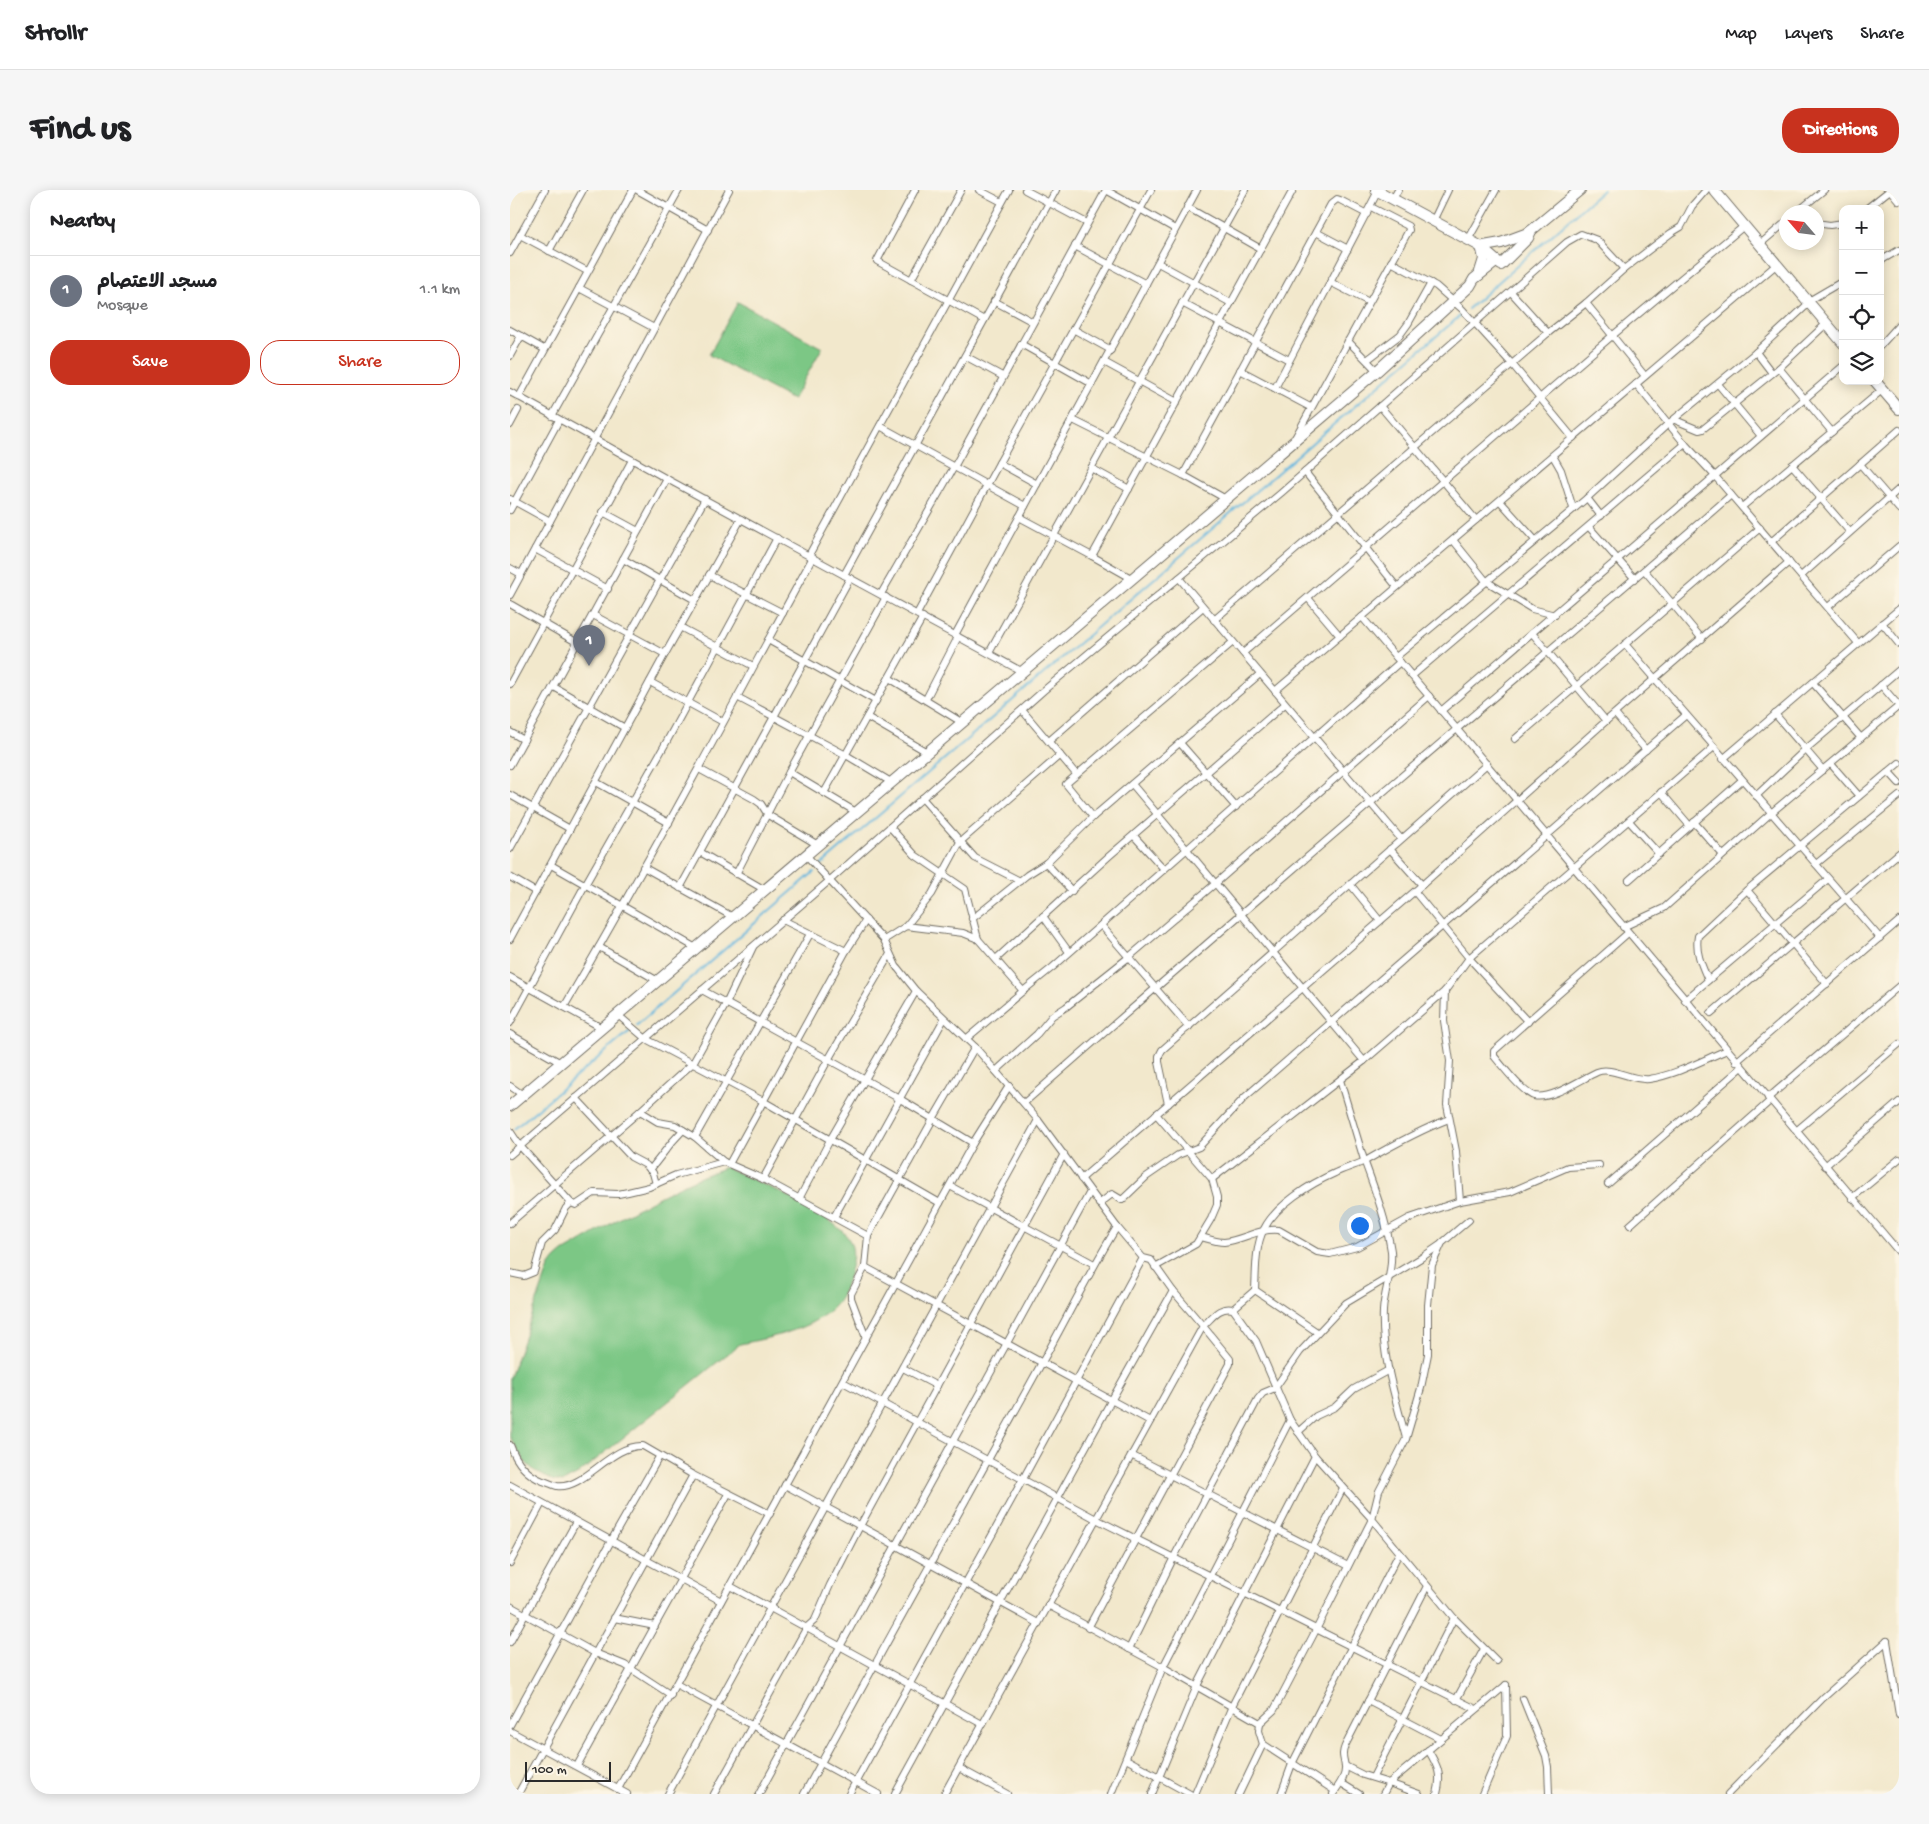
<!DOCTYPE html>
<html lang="en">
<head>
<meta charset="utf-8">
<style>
  :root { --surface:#fff; --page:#f6f6f6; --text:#202124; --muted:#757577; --line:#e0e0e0; --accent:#c8321e }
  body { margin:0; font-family:"Gochi Hand","Playpen Sans Arabic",sans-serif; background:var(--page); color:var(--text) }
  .controls { position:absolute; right:15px; top:15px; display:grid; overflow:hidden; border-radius:10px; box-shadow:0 2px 12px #0003 }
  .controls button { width:45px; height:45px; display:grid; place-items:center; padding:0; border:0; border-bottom:1px solid var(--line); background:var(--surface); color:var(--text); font:25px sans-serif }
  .compass { position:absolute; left:1269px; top:15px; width:45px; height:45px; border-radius:50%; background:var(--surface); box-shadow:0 2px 12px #0003; rotate:298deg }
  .scale { position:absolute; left:15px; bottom:12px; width:86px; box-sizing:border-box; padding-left:5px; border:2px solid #2b2b2b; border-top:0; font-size:14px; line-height:18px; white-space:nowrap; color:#2b2b2b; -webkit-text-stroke:4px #fcf5e5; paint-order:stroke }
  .you { position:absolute; left:849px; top:1035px; width:18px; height:18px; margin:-12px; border:4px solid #fff; border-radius:50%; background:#1a73e8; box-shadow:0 0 0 8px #1a73e833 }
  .badge { display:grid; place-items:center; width:32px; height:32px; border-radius:50%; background:var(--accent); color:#fff; font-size:16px; font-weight:700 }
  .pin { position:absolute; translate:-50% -41px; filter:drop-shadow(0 1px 2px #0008) }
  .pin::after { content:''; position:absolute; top:26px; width:18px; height:15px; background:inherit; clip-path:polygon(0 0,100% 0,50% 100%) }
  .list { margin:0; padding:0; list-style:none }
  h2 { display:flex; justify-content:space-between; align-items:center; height:65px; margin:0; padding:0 20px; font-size:21px }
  h2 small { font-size:16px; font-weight:400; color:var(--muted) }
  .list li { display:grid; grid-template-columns:32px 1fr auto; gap:15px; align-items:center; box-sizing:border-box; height:70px; padding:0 20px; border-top:1px solid var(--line) }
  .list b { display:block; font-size:19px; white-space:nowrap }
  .list p { margin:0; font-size:16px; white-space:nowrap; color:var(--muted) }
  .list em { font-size:16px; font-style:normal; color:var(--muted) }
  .actions { display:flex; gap:10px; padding:15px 20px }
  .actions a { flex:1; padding:11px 0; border:1px solid var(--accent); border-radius:20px; text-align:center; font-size:18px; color:var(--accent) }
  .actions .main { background:var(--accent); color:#fff }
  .icon { flex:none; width:28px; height:28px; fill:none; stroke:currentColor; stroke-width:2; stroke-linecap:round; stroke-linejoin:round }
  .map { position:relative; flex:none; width:1389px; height:1604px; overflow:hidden; border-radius:20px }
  header { display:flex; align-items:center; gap:30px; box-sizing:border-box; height:70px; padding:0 25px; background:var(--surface); border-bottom:1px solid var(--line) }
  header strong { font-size:24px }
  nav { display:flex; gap:28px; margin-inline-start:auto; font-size:18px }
  .intro { display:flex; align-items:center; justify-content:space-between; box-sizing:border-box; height:120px; padding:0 30px }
  h1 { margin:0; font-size:35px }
  .button { padding:12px 22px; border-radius:20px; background:var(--accent); color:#fff; font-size:18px; font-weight:700 }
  main { display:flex; gap:30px; padding:0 30px }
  aside { flex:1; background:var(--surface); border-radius:20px; box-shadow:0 2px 12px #0003 }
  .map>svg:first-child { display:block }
  .green { fill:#7bc785; stroke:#537958 }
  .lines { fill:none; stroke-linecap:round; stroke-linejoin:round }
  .stream { stroke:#62b6de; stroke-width:2 }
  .minor-casing { stroke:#716d63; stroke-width:8 }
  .primary-casing { stroke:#716d63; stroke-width:12 }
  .trunk-casing { stroke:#716d63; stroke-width:12 }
  .minor { stroke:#fff; stroke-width:6 }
  .primary { stroke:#fff; stroke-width:10 }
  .trunk { stroke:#fff; stroke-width:10 }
</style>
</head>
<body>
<header>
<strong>Strollr</strong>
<nav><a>Map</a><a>Layers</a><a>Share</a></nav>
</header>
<div class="intro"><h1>Find us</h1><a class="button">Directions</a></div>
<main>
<aside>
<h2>Nearby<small></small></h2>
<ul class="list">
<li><span class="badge" style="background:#6b7280">1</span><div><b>مسجد الاعتصام</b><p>Mosque</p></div><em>1.1 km</em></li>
</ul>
<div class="actions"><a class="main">Save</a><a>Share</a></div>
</aside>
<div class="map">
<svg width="1389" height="1604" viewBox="0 0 1389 1604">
  <rect width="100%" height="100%" fill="#fcf5e5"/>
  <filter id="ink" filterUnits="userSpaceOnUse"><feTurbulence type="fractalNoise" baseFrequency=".02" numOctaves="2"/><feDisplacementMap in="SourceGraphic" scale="10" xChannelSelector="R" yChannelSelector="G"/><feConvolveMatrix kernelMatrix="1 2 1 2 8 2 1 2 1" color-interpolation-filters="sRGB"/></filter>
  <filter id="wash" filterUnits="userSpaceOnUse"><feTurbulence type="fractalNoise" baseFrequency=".0096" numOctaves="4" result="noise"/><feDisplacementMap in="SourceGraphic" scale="20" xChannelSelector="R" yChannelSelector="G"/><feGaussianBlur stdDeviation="1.12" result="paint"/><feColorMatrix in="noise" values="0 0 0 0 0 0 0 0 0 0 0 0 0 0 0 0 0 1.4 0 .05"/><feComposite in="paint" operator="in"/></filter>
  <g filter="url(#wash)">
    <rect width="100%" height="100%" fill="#f2e8cc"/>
    <g class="green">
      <polygon points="228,112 312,158 283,210 199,165"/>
      <path d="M 216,977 C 252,995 304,1014 333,1042 C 345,1054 344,1066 340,1081 C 337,1093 333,1106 325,1115 C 305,1139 259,1148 230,1154 L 68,1284 L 53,1292 L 42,1290 L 26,1282 L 15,1272 L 0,1247 L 0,1188 L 39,1077 L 45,1069 L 53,1062 C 106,1031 157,998 216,977 Z"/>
    </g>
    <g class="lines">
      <g class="stream">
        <polyline points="958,119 1093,0"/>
        <polyline points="311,675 951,125"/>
        <polyline points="127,835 304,682"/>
        <polyline points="4,939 120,841"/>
      </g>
    </g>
  </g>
  <g filter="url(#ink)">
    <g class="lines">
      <defs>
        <g id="minor">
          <polyline points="127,0 198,40"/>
          <polyline points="405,0 367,71 474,130"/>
          <polyline points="469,0 492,12"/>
          <polyline points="515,0 577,33"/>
          <polyline points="1380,0 1389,11"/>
          <polyline points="883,9 888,0"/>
          <polyline points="677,17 751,59"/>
          <polyline points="1356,19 1380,0"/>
          <polyline points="1287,22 1314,0"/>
          <polyline points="923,31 938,0"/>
          <polyline points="1306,33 1320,35 1333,33"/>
          <polyline points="806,42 838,59"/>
          <polyline points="10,45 77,81"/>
          <polyline points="958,50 986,0"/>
          <polyline points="1249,55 1276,32"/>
          <polyline points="565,56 636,94"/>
          <polyline points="39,61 73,0"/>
          <polyline points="0,63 35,0"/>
          <polyline points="1370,71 1389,60"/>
          <polyline points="881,72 926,96 952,119 1002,174 1063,248"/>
          <polyline points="648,73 721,113"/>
          <polyline points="401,90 451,0"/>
          <polyline points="820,92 859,112"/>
          <polyline points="69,98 144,138"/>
          <polyline points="1001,102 1038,143"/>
          <polyline points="484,111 523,132"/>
          <polyline points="1297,112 1333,91"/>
          <polyline points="672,113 779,170"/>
          <polyline points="1076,113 1135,186"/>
          <polyline points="563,139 601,160"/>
          <polyline points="0,140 34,159"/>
          <polyline points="838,151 867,181"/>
          <polyline points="511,154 582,194"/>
          <polyline points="1370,156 1389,135"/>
          <polyline points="1246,162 1262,183"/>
          <polyline points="0,166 11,146"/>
          <polyline points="455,166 492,186"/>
          <polyline points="857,170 890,145 898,134 921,93"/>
          <polyline points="594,172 667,212"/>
          <polyline points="1269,178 1322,242"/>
          <polyline points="730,180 800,217"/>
          <polyline points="1126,194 1175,254 1204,285 1348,453"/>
          <polyline points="1208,194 1251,246"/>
          <polyline points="765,198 868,1"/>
          <polyline points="0,202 157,289 513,482"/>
          <polyline points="9,207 123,0"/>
          <polyline points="870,216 966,330"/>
          <polyline points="42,226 169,0"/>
          <polyline points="563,230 673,285 716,309"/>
          <polyline points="1165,230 1189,240 1193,239 1269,178 1316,134"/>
          <polyline points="0,235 8,220"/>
          <polyline points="370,236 515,316"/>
          <polyline points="785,248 899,40 898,36 861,17"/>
          <polyline points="1043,266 1051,280 1063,318"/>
          <polyline points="1350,274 1389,319"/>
          <polyline points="1282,275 1339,341"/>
          <polyline points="581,278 619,299"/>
          <polyline points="795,282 887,397"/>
          <polyline points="673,285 821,14 827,9 830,10 857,24"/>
          <polyline points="527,294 489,273 641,0"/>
          <polyline points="1077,308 1091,326"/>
          <polyline points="0,309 40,331"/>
          <polyline points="990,311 1025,350"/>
          <polyline points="1232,317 1372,200"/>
          <polyline points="0,320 49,230"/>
          <polyline points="93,322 128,341"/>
          <polyline points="509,327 582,366"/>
          <polyline points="1079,337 1125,389"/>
          <polyline points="943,350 976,391 1022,419 1045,425"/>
          <polyline points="1261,352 1389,240"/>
          <polyline points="25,359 98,399"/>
          <polyline points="299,365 499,0"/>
          <polyline points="113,369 185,410"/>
          <polyline points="0,378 11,384"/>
          <polyline points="1135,381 1192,449"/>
          <polyline points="199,385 273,423"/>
          <polyline points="334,385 546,0"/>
          <polyline points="1291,386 1389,299"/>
          <polyline points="621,388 582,366 783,0"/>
          <polyline points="669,388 891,649"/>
          <polyline points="371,404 444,277 596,0 665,39"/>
          <polyline points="0,405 219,0"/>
          <polyline points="798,408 830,446"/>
          <polyline points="0,414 68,453"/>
          <polyline points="1318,417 1389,356"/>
          <polyline points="407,424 489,273"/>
          <polyline points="83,425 155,464"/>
          <polyline points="852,427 1389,1062"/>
          <polyline points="704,430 1038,143 1076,113 1114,79 1161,43 1171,37 1182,16 1196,0"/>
          <polyline points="1372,433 1389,454"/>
          <polyline points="170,437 243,476"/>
          <polyline points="1022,443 1096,531"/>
          <polyline points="445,445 687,0"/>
          <polyline points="258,450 366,511"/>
          <polyline points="1115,454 1370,748"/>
          <polyline points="479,463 735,0"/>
          <polyline points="733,463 1102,146 1234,36"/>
          <polyline points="886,467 1077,308 1158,234 1246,162 1298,114"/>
          <polyline points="902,486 1175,254"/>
          <polyline points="379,488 453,533"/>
          <polyline points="140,492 213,532"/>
          <polyline points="1303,493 1351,548"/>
          <polyline points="0,494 122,270"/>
          <polyline points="1371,495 1389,516"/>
          <polyline points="44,497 115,538"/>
          <polyline points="765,501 1266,75"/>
          <polyline points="227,507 336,565 381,592"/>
          <polyline points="416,509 448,447"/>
          <polyline points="512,520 566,584"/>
          <polyline points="931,521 1333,176"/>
          <polyline points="1105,524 1136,560"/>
          <polyline points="1265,524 1313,580"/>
          <polyline points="357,527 417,562"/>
          <polyline points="0,542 14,550"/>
          <polyline points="1005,549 1250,338"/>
          <polyline points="539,551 693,417"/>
          <polyline points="670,553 726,617"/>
          <polyline points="1213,569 1389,419"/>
          <polyline points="1321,574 1349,606"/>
          <polyline points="0,575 157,289"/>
          <polyline points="189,579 244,609 251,614 258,625 308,655"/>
          <polyline points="279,582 346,622"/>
          <polyline points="1379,582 1389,593"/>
          <polyline points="86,592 159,633"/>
          <polyline points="622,594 854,871"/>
          <polyline points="1151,602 1180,636"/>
          <polyline points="314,603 413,427"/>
          <polyline points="0,605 60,639"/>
          <polyline points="1246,606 1296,559 1389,480"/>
          <polyline points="412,608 465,668 510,691"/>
          <polyline points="583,627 556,594 557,593 723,452"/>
          <polyline points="1119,631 1149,664"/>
          <polyline points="1184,632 1213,665"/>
          <polyline points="380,637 405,665 455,699 468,749"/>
          <polyline points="624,646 654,679"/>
          <polyline points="0,659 195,309"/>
          <polyline points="880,659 912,695"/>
          <polyline points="190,662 255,700"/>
          <polyline points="296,665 374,750 386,776 406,801 465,857 528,930 607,1037 633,1068 641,1070 663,1101 693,1136 434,1604"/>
          <polyline points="536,673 562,701"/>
          <polyline points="1306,674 1389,606"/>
          <polyline points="41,675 186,758"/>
          <polyline points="133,677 223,727"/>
          <polyline points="226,684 279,582 376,407"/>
          <polyline points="0,687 26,702"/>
          <polyline points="1119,690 1232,590"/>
          <polyline points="840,694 870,731"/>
          <polyline points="170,698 340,388"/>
          <polyline points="1237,700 1317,794"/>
          <polyline points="905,702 959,768 1018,832"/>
          <polyline points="533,726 559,762"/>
          <polyline points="462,729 517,685 536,673 583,627 750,484"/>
          <polyline points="273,730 336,761"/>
          <polyline points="591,735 679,837"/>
          <polyline points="396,736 422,704 450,652 550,565"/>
          <polyline points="1113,737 1154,718 1261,623 1389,516"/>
          <path d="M 1118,743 L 984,861 L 984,866 C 992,876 1013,903 1024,906 C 1042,910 1071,889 1087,882 C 1102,876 1121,891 1139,889 C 1166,885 1193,870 1217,860"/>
          <polyline points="0,749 155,464 231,329"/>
          <polyline points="374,750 396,736 453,743 468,749 513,801"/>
          <polyline points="89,757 148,791"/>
          <polyline points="486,769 598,667 775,514"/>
          <polyline points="0,787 92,838"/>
          <path d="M 1198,790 C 1192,776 1185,762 1188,746 L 1237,700 L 1389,573"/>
          <polyline points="192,800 390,909 463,953"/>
          <polyline points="935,801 934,831 940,871 937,915 946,961 950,1011"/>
          <polyline points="1175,810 1318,689"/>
          <path d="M 54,817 C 141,669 221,518 303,367"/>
          <polyline points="1201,823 1389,663"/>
          <polyline points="108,825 136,849 253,911 430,1013"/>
          <polyline points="0,833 75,695 157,551 267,348"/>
          <polyline points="0,844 51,873"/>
          <polyline points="456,849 513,801 543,777 890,472"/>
          <polyline points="1226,872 1389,731"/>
          <polyline points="486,881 527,844 542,826 556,817 619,767 706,693 919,506"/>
          <path d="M 830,890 C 838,917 846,944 854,970 C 865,1000 876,1029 881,1061 C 883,1082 874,1101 873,1121 C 871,1164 885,1207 896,1248"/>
          <polyline points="0,896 13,905"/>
          <polyline points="66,908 121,967 136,975 143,983 146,994"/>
          <polyline points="1258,908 1389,796"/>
          <path d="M 514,913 C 687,761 861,612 1036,463 C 1098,410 1160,359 1221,305"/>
          <polyline points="658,914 649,872 649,866 652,860 977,574"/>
          <polyline points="130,921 148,932 165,935 185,947 214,972 253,989 358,1046"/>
          <polyline points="0,941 10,956 61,1013"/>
          <polyline points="1286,941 1389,854"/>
          <polyline points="185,947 300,744"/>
          <polyline points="0,965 319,691 533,501 771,303 1057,52 1071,44 1087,50 1114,79"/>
          <polyline points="219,974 336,761 356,730"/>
          <polyline points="1315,976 1389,912"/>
          <polyline points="140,980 162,952 173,940"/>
          <polyline points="253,989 318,870 380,764"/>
          <polyline points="571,989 912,695 1096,531 1279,372"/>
          <polyline points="702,989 854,871 935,801 959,768 1204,557"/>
          <polyline points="1098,994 1231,878"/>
          <polyline points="440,996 584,1074"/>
          <polyline points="1342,1008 1389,969"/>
          <polyline points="289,1009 320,950 406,801"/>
          <polyline points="589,1014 602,1004 612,1010 636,987 668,965 689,957 735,907 1176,525"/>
          <polyline points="324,1027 434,829"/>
          <polyline points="0,1033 130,921 183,873 216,814 243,757"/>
          <polyline points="1120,1035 1260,911"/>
          <path d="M 691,1047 C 698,1049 707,1052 714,1052 C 733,1050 749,1038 769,1040 L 807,1062 L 820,1064 L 847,1057 L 900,1028 L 950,1011 L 1000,1002 L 1058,977 L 1089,975"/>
          <polyline points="355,1077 640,1231"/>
          <polyline points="645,1077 686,1054 701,1029 707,1015 707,1007 702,989 646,924"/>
          <polyline points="0,1083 14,1086 24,1082 32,1053 45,1040 56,1018 61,1013 66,1015 84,1003 108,1004 118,1002 139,997 166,985 214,972"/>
          <polyline points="745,1100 807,1142"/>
          <path d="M 723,1119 L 745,1100 C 746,1081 745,1056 754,1039 C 766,1015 800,994 825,983 C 835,978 847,975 857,970 C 883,955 910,940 939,929"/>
          <polyline points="356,1148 341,1108 341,1104 355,1077 358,1046 423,929 465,857"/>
          <polyline points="393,1178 427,1196"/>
          <polyline points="333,1192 586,1329 966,1519"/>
          <polyline points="788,1242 806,1226 825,1217 844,1199 879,1180"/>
          <path d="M 0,1255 C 6,1271 17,1285 33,1291 C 37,1292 43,1295 47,1296 C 74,1300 101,1254 133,1256 L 183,1285 L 260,1324"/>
          <polyline points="621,1265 838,1376"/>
          <polyline points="0,1295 211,1411"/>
          <polyline points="275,1295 528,1433"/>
          <polyline points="0,1373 32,1313"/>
          <polyline points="220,1396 472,1534"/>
          <polyline points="538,1415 653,1477 750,1533"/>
          <polyline points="0,1416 85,1463 115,1475 161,1505"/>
          <polyline points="104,1428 145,1436"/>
          <path d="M 578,1438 L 720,1174 L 720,1169 L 693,1136 C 703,1127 709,1116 723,1119 L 746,1151 L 780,1230 L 805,1266 L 862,1329 L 944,1428 L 987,1471"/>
          <polyline points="1377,1451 1389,1525"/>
          <polyline points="0,1452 66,1332"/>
          <polyline points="619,1459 664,1367 748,1209 753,1203 765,1198 790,1162 836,1113 911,1068 930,1055"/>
          <polyline points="166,1494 368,1604"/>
          <polyline points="1013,1509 1036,1566 1038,1577 1039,1604"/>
          <polyline points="946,1510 974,1459"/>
          <polyline points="858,1511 931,1549"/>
          <polyline points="0,1535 101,1351 149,1267"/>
          <polyline points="0,1541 117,1604"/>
          <polyline points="753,1554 825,1601"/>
          <path d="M 918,1560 C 928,1576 932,1585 927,1604"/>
          <polyline points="616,1569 680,1604"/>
          <polyline points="67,1576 218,1304"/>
          <polyline points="835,1576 853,1585 879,1593 996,1495"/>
          <polyline points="449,1578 497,1604"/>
          <polyline points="863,1587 944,1428"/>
          <polyline points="831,1593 849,1604"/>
          <polyline points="108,1599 430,1013 463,953 499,896"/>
          <polyline points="8,1604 183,1285"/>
          <polyline points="158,1604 528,930"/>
          <polyline points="204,1604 297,1437 305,1430 320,1395 350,1336 554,964"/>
          <polyline points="249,1604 580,1002"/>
          <path d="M 294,1604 C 372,1461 451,1318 530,1176 C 556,1130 579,1082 607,1037"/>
          <polyline points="339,1604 513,1289 633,1068"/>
          <polyline points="385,1604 601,1211 663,1101"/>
          <polyline points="601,1604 653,1477 780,1230"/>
          <polyline points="642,1604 687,1496 805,1266"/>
          <polyline points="685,1604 722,1516 833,1298"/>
          <polyline points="729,1604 753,1554 749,1541 750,1533 764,1520 807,1438 862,1329 869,1301 896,1249 911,1198 918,1164 918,1115 922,1075 932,1053 959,1030"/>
          <polyline points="771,1604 782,1574 889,1363"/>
          <path d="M 823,1604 C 828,1596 836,1587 835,1577 C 834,1568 831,1565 835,1556 L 917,1396"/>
          <polyline points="873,1604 879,1593 909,1604"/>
          <polyline points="972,1604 997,1546 996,1495"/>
          <polyline points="1218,1604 1313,1508 1377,1451"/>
        </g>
        <g id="primary">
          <polyline points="1204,0 1333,153"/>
          <polyline points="1365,191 1389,219"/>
          <polyline points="0,916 867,181 960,96 964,89 987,71"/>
        </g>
        <g id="trunk">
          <polyline points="866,0 968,55 991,75 1018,48 1021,41"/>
          <polyline points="1017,44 1070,0"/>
          <polyline points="974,56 991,53 1018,43"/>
          <polyline points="969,85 974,69 972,60"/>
        </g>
      </defs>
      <use href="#minor" class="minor-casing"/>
      <use href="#primary" class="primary-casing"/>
      <use href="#trunk" class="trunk-casing"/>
      <use href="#minor" class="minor"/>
      <use href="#primary" class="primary"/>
      <use href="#trunk" class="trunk"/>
    </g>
  </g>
</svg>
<div class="controls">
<button>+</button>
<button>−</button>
<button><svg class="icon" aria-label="locate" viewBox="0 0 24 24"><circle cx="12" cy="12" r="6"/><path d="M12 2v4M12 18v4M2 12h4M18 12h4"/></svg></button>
<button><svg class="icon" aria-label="layers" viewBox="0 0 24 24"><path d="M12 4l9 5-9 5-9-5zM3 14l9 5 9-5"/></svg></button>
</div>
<svg class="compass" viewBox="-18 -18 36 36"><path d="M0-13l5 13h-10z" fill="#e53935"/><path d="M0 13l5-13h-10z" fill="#757577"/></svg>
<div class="scale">100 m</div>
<div class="you"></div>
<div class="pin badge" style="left:79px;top:476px;background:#6b7280">1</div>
</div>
</main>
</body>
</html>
